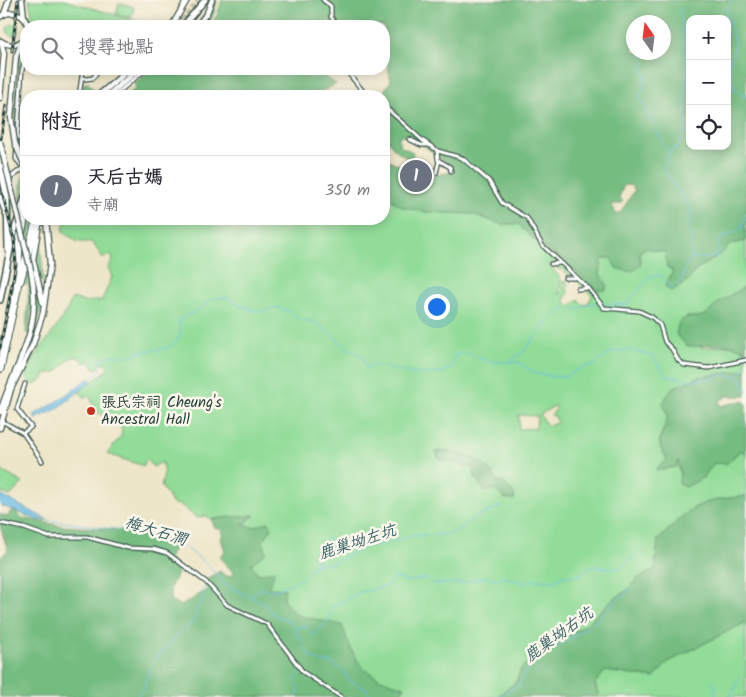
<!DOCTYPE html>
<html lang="zh-TW">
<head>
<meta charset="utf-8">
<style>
  :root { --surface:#fff; --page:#f2f2f3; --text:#2b2b33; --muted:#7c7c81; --line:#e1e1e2; --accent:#111827 }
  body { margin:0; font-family:Kalam,"LXGW WenKai TC",sans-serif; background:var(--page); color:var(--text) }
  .controls { position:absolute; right:15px; top:15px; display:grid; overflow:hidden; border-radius:10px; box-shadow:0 2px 12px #0003 }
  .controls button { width:45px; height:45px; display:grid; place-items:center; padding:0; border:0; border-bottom:1px solid var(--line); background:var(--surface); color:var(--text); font:25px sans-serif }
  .compass { position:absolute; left:626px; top:15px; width:45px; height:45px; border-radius:50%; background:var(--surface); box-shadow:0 2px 12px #0003; rotate:346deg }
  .you { position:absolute; left:436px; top:306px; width:18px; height:18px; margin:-12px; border:4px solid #fff; border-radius:50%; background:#1a73e8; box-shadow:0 0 0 8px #1a73e833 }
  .badge { display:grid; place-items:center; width:32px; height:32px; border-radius:50%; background:var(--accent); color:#fff; font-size:16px; font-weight:700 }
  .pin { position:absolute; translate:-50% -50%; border:2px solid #fff; box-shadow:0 1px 5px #0006 }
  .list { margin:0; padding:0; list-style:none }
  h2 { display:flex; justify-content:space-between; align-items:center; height:65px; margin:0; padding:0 20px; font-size:21px }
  h2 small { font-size:16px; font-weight:400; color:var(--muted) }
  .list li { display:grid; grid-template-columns:32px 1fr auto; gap:15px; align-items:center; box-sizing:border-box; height:70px; padding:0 20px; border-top:1px solid var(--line) }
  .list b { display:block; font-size:19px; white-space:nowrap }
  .list p { margin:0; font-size:16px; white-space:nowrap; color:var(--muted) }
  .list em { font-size:16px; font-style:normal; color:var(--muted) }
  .icon { flex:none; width:28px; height:28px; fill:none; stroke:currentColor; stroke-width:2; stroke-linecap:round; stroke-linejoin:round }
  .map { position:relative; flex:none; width:746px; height:697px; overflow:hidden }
  .search { position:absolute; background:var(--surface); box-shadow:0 2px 12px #0003; left:20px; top:20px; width:370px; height:55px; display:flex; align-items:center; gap:12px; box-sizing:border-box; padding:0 18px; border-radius:20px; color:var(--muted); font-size:19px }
  .panel { position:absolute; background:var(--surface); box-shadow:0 2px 12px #0003; left:20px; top:90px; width:370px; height:135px; border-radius:20px }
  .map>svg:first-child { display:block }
  .green { fill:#91dc98; stroke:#588c66; fill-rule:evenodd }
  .forest { fill:#74bc80; stroke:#4a7c5a; fill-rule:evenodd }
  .water { fill:#6dc0e9; stroke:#467e8e }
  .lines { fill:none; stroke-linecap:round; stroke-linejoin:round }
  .stream { stroke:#6dc0e9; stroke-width:1 }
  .primary-tunnel { stroke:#c5c4ab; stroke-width:5; stroke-dasharray:5 2.5; stroke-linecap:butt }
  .minor-casing { stroke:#3e564a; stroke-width:5.5 }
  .tertiary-casing { stroke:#3e564a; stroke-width:6 }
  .secondary-casing { stroke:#3e564a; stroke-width:7 }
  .primary-casing { stroke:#3e564a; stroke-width:8 }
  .motorway-casing { stroke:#3e564a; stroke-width:9 }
  .minor { stroke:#fff; stroke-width:3 }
  .tertiary { stroke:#fff; stroke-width:4 }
  .secondary { stroke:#fff; stroke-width:4.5 }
  .primary { stroke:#fff; stroke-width:5 }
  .motorway { stroke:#fff; stroke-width:7 }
  .rail-casing { stroke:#1f3d34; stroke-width:3 }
  .rail { stroke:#fbf7ec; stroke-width:1; stroke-dasharray:4; stroke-linecap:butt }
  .secondary-bridge-casing { stroke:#3e564a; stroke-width:7; stroke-linecap:butt }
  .primary-bridge-casing { stroke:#3e564a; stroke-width:8; stroke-linecap:butt }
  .secondary-bridge { stroke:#fff; stroke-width:4.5 }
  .primary-bridge { stroke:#fff; stroke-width:5 }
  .poi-dot { fill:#c8321e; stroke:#fbf7ec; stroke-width:2 }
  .labels { text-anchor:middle; stroke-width:5; stroke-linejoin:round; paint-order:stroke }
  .poi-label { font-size:15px; fill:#1f3d34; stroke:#fbf7ec; text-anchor:start }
  .water-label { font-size:16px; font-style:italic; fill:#325e61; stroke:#fbf7ec }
</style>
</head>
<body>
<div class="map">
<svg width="746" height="697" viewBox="0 0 746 697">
  <rect width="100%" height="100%" fill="#fbf7ec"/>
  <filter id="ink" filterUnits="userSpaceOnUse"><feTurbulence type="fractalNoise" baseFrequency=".02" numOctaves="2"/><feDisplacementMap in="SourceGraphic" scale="10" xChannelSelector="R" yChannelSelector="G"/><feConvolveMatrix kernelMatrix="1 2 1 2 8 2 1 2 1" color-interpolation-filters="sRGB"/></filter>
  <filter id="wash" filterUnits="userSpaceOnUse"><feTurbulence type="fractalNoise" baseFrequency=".0096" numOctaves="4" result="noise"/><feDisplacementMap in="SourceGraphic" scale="20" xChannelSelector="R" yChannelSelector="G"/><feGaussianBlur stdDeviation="1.12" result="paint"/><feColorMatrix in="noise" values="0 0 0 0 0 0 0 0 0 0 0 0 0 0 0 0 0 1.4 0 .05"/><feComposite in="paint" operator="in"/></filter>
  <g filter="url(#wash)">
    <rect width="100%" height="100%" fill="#eee6c9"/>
    <g class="green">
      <polygon points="29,0 64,0 151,25 35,26 27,19 32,13"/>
      <polygon points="119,3 134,7 131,18 116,14"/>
      <circle cx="13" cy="30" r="6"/>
      <polygon points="26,43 26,53 21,68 18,68 20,51"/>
      <path d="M 384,194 L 402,207 L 425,212 L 472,214 L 501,224 L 519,224 L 533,239 L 577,273 L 600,274 L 601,259 L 639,253 L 645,248 L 665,252 L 667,267 L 673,271 L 665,286 L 684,284 L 697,269 L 721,254 L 731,244 L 746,241 L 746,286 L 718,303 L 707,314 L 699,317 L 687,317 L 679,322 L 676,334 C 683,338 693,345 701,347 C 716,350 731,339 746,352 L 746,370 L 724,375 L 663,403 C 665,407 668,414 667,418 C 663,438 652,437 667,459 L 657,470 L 675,467 L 678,459 L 680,474 L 679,484 L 704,477 L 714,462 L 726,464 L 740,451 L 746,452 L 746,496 C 731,498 714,499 700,505 C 684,511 671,529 658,540 L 655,569 L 636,580 L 628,590 L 612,600 L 585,626 L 550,644 L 521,669 L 516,682 L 497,697 L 397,697 L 405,687 L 385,682 L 359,666 L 349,647 L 306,618 L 295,615 L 283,600 L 268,588 L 251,564 L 255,527 L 242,526 L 254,515 L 211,519 L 205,516 L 197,518 L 181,505 L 173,504 L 161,486 L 164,474 L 162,462 L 153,467 L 147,460 L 145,461 L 144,466 L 107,454 L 121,436 L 122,430 L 119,424 L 97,412 L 89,395 L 84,397 L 79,392 L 106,371 L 108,368 L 103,363 L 96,370 L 90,361 L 85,363 L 78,357 L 72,357 L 58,371 L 44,375 L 43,379 L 35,385 L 29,382 L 25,377 C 36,347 61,329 72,298 L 85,302 L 102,300 L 112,277 L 108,267 L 113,260 L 111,255 L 103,258 L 92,242 L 78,242 L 63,232 L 65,219 L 384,219 ZM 554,262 L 559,270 L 562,268 L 569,276 L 571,275 L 592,296 L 588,303 L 583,305 L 578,299 L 574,304 L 569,305 L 564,300 L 568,294 L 567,281 L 562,282 L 563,290 L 559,295 L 561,279 L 549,264 ZM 554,406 L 557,408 L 551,415 L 556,417 L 557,423 L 547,426 L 540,415 ZM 519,415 L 537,416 L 536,428 L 519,429 Z"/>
      <polygon points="0,470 23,483 10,496 0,492"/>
      <polygon points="746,622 746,697 599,697 595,683 605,671 654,678 668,662"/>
    </g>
    <g class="forest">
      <path d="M 214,0 L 217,0 C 216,10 212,19 205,26 L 199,26 L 208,15 Z"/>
      <path d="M 222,0 L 746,0 L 746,241 L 731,244 L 721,254 L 697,269 L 684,284 L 671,291 L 665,286 L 673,271 L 667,267 L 665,252 L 645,248 L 639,253 L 641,263 C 634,274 628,272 616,268 L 611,258 L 602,259 L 600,274 L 607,285 L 606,290 L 596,290 L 566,262 L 533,239 L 519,224 L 501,224 L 472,214 L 425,212 L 402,207 L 384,194 L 384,157 L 420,177 L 448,173 L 453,167 C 441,159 413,135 399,135 L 400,146 L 413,152 L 412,157 L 408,158 C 379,143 384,125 384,96 L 375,96 L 383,92 L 391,81 L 387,63 L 384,62 L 384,26 L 209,26 L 217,16 ZM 690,19 L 727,19 L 727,146 L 690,146 ZM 634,22 L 664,22 L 664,52 L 634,52 ZM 624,185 L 630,185 L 635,190 L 620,213 L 613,214 L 615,210 L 611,205 L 612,204 L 620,204 L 623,201 L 619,197 Z"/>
      <polygon points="154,69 325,69 321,74 336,84 312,96 128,96 136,87 134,83"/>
      <polygon points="88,83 97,92 93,96 81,96 83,84"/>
      <polygon points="17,86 20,87 15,135 14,119"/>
      <polygon points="26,171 26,187 20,202 21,182"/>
      <polygon points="13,182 12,227 2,190"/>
      <polygon points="27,219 35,219 21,269 21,255"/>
      <path d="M 40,234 L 44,288 C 37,267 32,259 40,234 Z"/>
      <polygon points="31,261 40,290 42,306 30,345 36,310"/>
      <polygon points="28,270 32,295 29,334 26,333 29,286 24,284"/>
      <path d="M 746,286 L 746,352 C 731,339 705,348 687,346 L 676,334 L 679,322 L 687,317 L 699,317 L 707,314 L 718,303 Z"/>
      <path d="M 746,370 L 746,396 L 727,396 L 719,401 L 721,406 L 742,401 L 746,403 L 746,452 L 739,451 L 726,464 L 714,463 L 704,477 L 686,487 L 679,484 L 680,474 L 678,460 L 676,467 L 656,470 L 667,459 C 653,437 663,439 667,418 C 668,414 665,407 663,403 L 672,388 L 699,377 Z"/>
      <path d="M 442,451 C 465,453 486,459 497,481 L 504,483 L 515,495 L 514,500 L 504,498 L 494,489 L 485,492 L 474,475 L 473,468 L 439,459 L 436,452 Z"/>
      <path d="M 746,496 L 746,622 L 668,662 L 654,678 L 605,671 L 595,683 L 599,697 L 497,697 L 516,682 L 521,669 L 550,644 L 585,626 L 612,600 L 628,590 L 636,580 L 655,569 L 658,540 C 671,529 684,511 700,505 C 714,499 731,498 746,496 Z"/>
      <path d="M 14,510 L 22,518 L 62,526 L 120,530 L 161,539 L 175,546 L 169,559 L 179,569 L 170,588 L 170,600 L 181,606 L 207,590 L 207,579 L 220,571 L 226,576 L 233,576 L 233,572 L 219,557 L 225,551 L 221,539 L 223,533 L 221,529 L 215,528 L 211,519 L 255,515 L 242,525 L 255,527 L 268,522 L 272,528 L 263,541 L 266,553 L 251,564 L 258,574 L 275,571 L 268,588 L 285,589 L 283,600 L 296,615 L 342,625 C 356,665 362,676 405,687 L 397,697 L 0,697 L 0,558 L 8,550 L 0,526 L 0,514 L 8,517 L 10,512 Z"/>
    </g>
    <g class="water">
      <polygon points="89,378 92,381 57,409 36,419 34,415 55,403"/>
      <polygon points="0,495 48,520 38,520 0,505"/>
    </g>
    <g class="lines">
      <g class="stream">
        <polyline points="733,0 726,10 735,45 730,64 731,77 735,90 746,97"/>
        <path d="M 642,52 L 645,83 L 639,97 L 669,154 L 664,170 L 692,212 C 687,220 687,228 692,235 L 690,247 L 692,260"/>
        <polyline points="669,152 677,147 686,129 685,88 687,66 680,8"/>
        <path d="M 684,271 C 693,249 704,262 718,256 L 719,239 L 741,229 L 746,213"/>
        <polyline points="511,361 525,350 543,326 562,308 574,310 593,303 603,303 626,305 651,276 660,275 671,290 681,281 684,272"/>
        <path d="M 382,366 C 404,373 429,379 451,368 L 455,355 L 464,353 L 492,362 L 518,362 L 537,374 L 557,377 L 567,376 L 583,367 L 594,365 L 611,352 L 629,350 L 652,356 L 666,375 C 675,377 688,381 697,380 C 712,380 721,371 735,377 L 746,368"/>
        <polyline points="740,375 746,394"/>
        <path d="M 91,379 L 100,370 L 101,361 C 109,352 116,357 126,356 C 133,356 139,352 145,351 C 159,348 174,352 181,333 L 178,320 L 197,311 L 212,299 L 227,297 L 238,305 L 256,311 L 266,311 L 276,307 L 288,311 L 300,319 L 315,322 L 350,350 L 362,355 L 366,367 L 378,365"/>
        <polyline points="47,520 129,531 185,547 207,564 225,585 263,602 274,615 290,621 310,656 321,662 332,663 343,671 350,681 366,689 372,697"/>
        <polyline points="315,567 317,550 329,538"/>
        <polyline points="250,597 260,589 277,590 301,579 313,567 324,563 331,564 365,547 391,542 411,536 451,534 457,531 473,518 502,506"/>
        <polyline points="295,628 304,625 312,634 316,634 328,620 332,607 360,592 387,586 394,577 410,582 424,578 432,583 445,584 461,583 486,577 498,579 504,577 525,583 534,580 555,581 563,576 578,576 590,567 621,568 637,554"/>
        <polyline points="712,680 715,687 715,697"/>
        <polyline points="138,697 138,694 143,690 150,668 158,655 195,619 196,611 204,598 202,591 206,585"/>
        <polyline points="298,697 299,687 295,679 301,671"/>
        <polyline points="497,697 519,685 526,671 540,658 595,622 614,602 633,587"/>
        <polyline points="731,697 739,678"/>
      </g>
    </g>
  </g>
  <g filter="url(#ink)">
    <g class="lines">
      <polyline class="primary-tunnel" points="177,26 199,0"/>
      <defs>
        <g id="minor">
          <polyline points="323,0 331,6 331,17 337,26"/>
          <polyline points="26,56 22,70 16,159 21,165 26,164"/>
          <polyline points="345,69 367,96"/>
          <polyline points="82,77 86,79 93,78 99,69"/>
          <polyline points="79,96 83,69"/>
          <polyline points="114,96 146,69"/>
          <polyline points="384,106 422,140 438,151 462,158 489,181 502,203 527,218 542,245 590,290 604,308 639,311 652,317 660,325 665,342 672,349 678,360 684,365 709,368 746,360"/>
          <polyline points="409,139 421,145 429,145"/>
          <polyline points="437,151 438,160 450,167 451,171"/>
          <polyline points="436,173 439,161"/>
          <polyline points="551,264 560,263"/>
          <polyline points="565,278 575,278"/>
          <polyline points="578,289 589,288"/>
          <polyline points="2,421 23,433 42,461"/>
          <polyline points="23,433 31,427 17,409 25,384"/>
          <polyline points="0,523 24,528 49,537 87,537 128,548 153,549 167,553 206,582 227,605 267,624 303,672 341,697"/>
        </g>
        <polyline id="tertiary" points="0,186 26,166"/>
        <g id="secondary">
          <polyline points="22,0 24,18"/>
          <polyline points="4,14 9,0"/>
          <path d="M 0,17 C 11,9 24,13 28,26"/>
          <polyline points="173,24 187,0"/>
          <polyline points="197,26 207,13 212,0"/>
          <path d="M 2,42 C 11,47 20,45 26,36"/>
          <polyline points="0,98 4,54 1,41"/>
          <polyline points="11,117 16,57 22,41"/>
          <polyline points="40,219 33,259 43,304"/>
          <path d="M 0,412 C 17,358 43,331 31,271"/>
          <polyline points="0,428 11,389 33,344 43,313 50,264 46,219"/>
        </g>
        <g id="primary">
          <polyline points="183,26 205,0"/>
          <polyline points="98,96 130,69"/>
          <polyline points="107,96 139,69"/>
          <polyline points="0,197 6,213"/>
          <polyline points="7,198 8,250"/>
          <polyline points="0,300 13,235 26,194"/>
        </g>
        <g id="motorway">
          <polyline points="20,281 37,219"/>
          <polyline points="0,369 17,290 19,245 26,211"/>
        </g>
      </defs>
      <use href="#minor" class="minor-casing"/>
      <use href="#tertiary" class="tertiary-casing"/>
      <use href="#secondary" class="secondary-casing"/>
      <use href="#primary" class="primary-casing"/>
      <use href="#motorway" class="motorway-casing"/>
      <use href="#minor" class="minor"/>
      <use href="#tertiary" class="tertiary"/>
      <use href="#secondary" class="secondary"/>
      <use href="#primary" class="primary"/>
      <use href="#motorway" class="motorway"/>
      <defs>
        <g id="rail">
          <polyline points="12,51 18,0"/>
          <polyline points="0,144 6,106"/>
          <polyline points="0,183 14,240 16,264 0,348"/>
        </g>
      </defs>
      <use href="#rail" class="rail-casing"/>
      <use href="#rail" class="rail"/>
      <defs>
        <g id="secondary-bridge">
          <polyline points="11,117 15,143 26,169"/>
          <polyline points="0,142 31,271"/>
        </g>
        <polyline id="primary-bridge" points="0,166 7,198"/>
      </defs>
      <use href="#secondary-bridge" class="secondary-bridge-casing"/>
      <use href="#primary-bridge" class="primary-bridge-casing"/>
      <use href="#secondary-bridge" class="secondary-bridge"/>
      <use href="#primary-bridge" class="primary-bridge"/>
    </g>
  </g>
  <circle class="poi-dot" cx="91" cy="411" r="5"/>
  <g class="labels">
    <g class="poi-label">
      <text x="101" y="407">張氏宗祠 Cheung's<tspan x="101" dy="17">Ancestral Hall</tspan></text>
    </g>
    <g class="water-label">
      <text transform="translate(156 530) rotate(17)" y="6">梅大石澗</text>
      <text transform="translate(357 541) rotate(-18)" y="6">鹿巢坳左坑</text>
      <text transform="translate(558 634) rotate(-36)" y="6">鹿巢坳右坑</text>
    </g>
  </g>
</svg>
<div class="controls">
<button>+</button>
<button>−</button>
<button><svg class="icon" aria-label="locate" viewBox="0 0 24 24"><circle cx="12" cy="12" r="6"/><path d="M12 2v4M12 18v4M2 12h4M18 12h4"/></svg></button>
</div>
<svg class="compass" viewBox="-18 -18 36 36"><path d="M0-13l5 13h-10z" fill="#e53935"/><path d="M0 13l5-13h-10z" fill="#7c7c81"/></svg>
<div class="you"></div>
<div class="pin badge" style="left:416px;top:176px;background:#6b7280">1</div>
<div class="search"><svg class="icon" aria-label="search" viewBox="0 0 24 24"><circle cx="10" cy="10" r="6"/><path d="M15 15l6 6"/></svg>搜尋地點</div>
<section class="panel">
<h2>附近<small></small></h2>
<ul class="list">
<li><span class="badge" style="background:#6b7280">1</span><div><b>天后古媽</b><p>寺廟</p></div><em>350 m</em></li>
</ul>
</section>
</div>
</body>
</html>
